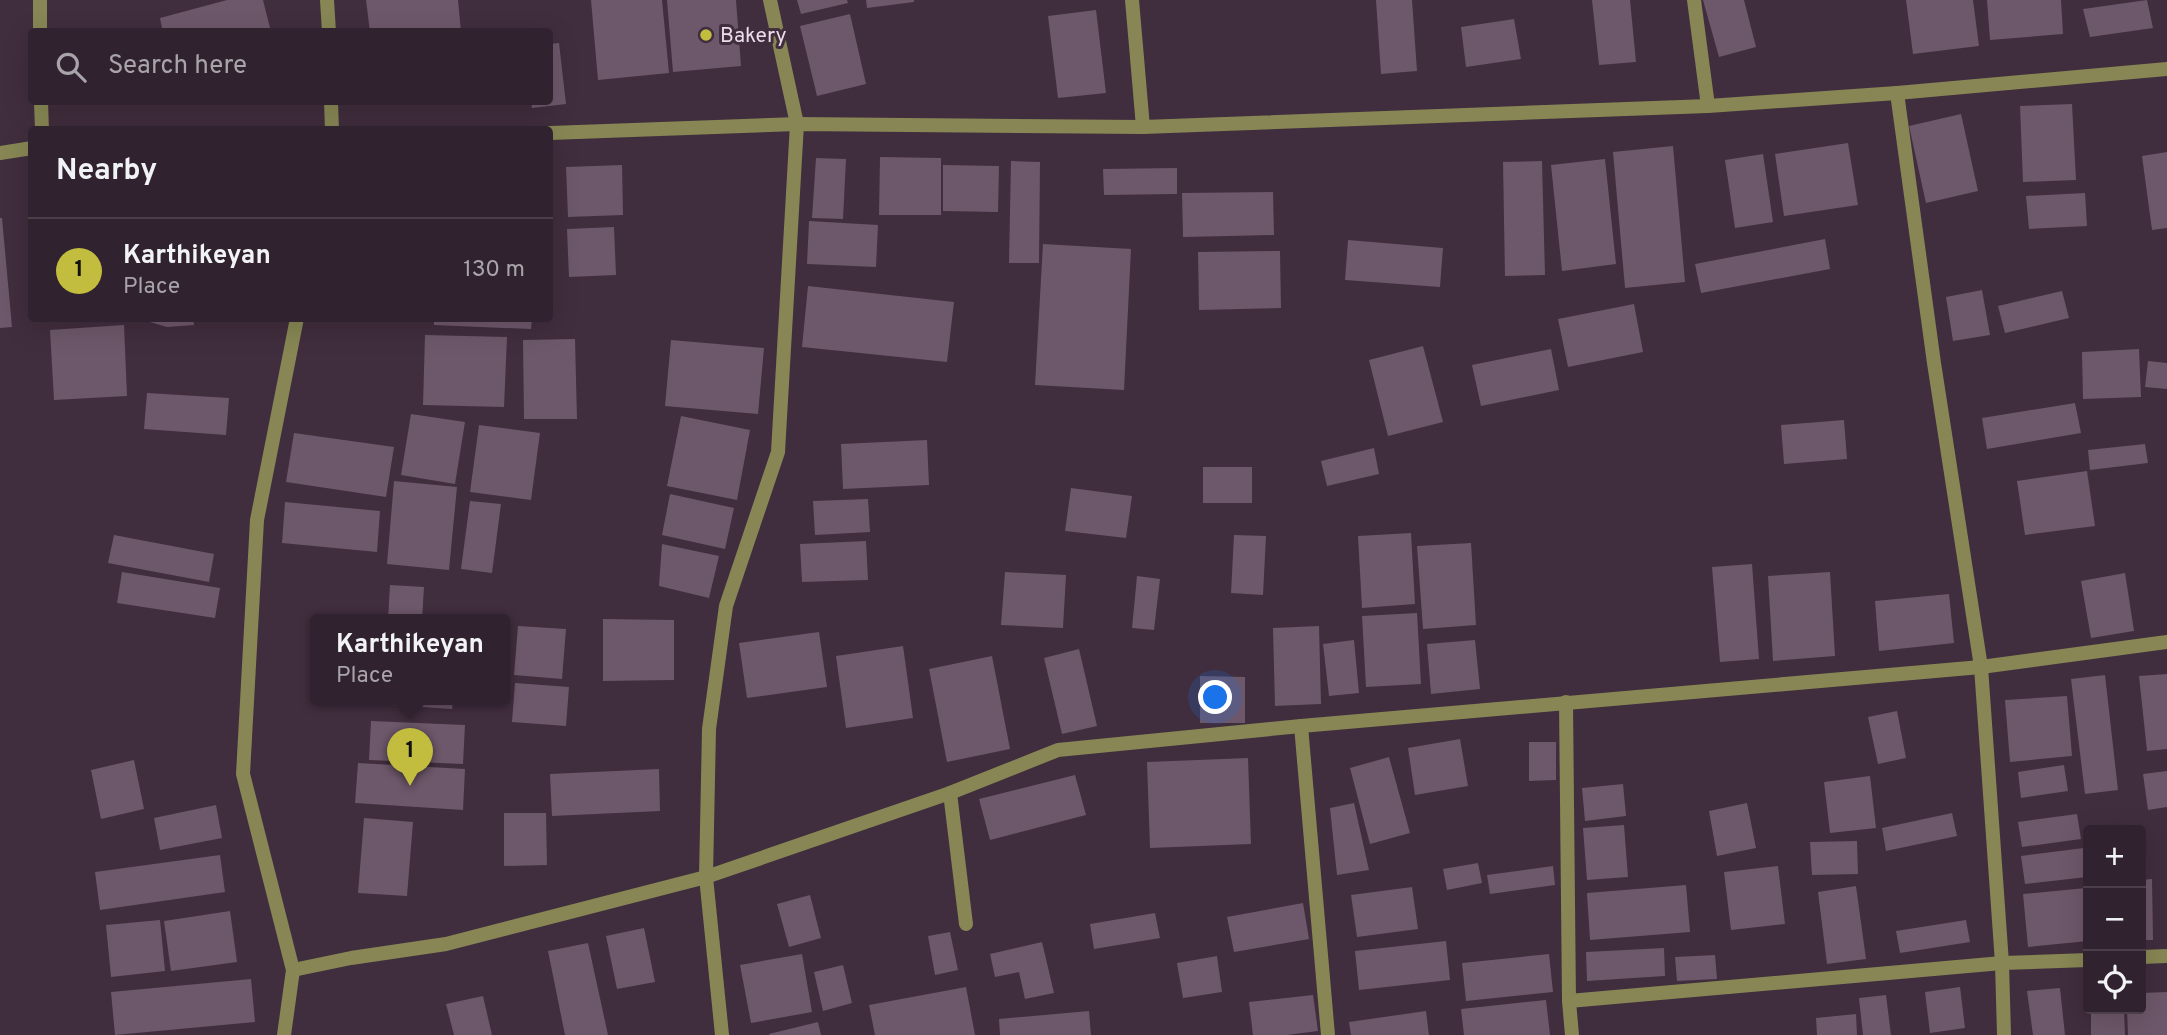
<!DOCTYPE html>
<html lang="en">
<head>
<meta charset="utf-8">
<style>
  :root { --surface:#30222e; --page:#382a36; --text:#f1f3f6; --muted:#a8a4aa; --line:#4b3f4a; --accent:#c2bd3f }
  body { margin:0; font-family:Overpass,sans-serif; background:var(--page); color:var(--text) }
  .controls { position:absolute; right:21px; bottom:21px; display:grid; overflow:hidden; border-radius:7px; box-shadow:0 7px 28px #0002 }
  .controls button { width:63px; height:63px; display:grid; place-items:center; padding:0; border:0; border-bottom:2px solid var(--line); background:var(--surface); color:var(--text); font:35px sans-serif }
  .you { position:absolute; left:1216px; top:698px; width:24px; height:24px; margin:-18px; border:5px solid #fff; border-radius:50%; background:#1a73e8; box-shadow:0 0 0 10px #1a73e833 }
  .badge { display:grid; place-items:center; width:46px; height:46px; border-radius:50%; background:var(--accent); color:#111; font-size:23px; font-weight:700 }
  .pin { position:absolute; translate:-50% -58px; filter:drop-shadow(0 2px 4px #0008) }
  .pin::after { content:''; position:absolute; top:37px; width:24px; height:21px; background:inherit; clip-path:polygon(0 0,100% 0,50% 100%) }
  .popup { position:absolute; left:310px; top:614px; width:200px; height:91px; box-sizing:border-box; display:grid; place-content:center; border-radius:7px; background:var(--surface); filter:drop-shadow(0 2px 5px #0005); font-size:23px; white-space:nowrap; color:var(--muted) }
  .popup b { font-size:26px; color:var(--text) }
  .popup::after { content:''; position:absolute; left:50%; top:100%; margin-left:-14px; border:14px solid transparent; border-top-color:var(--surface) }
  .list { margin:0; padding:0; list-style:none }
  h2 { display:flex; justify-content:space-between; align-items:center; height:91px; margin:0; padding:0 28px; font-size:30px }
  h2 small { font-size:23px; font-weight:400; color:var(--muted) }
  .list li { display:grid; grid-template-columns:46px 1fr auto; gap:21px; align-items:center; box-sizing:border-box; height:105px; padding:0 28px; border-top:2px solid var(--line) }
  .list b { display:block; font-size:26px; white-space:nowrap }
  .list p { margin:0; font-size:23px; white-space:nowrap; color:var(--muted) }
  .list em { font-size:23px; font-style:normal; color:var(--muted) }
  .icon { flex:none; width:38px; height:38px; fill:none; stroke:currentColor; stroke-width:2; stroke-linecap:round; stroke-linejoin:round }
  .map { position:relative; flex:none; width:2167px; height:1035px; overflow:hidden }
  .search { position:absolute; background:var(--surface); box-shadow:0 7px 28px #0002; left:28px; top:28px; width:525px; height:77px; display:flex; align-items:center; gap:18px; box-sizing:border-box; padding:0 24px; border-radius:7px; color:var(--muted); font-size:26px }
  .panel { position:absolute; background:var(--surface); box-shadow:0 7px 28px #0002; left:28px; top:126px; width:525px; height:196px; border-radius:7px }
  .map>svg:first-child { display:block }
  .building { fill:#6d576a }
  .lines { fill:none; stroke-linecap:round; stroke-linejoin:round }
  .minor { stroke:#878654; stroke-width:14 }
  .poi-dot { fill:#c2bd3f; stroke:#402d3d; stroke-width:2.5 }
  .labels { text-anchor:middle; stroke-width:6; stroke-linejoin:round; paint-order:stroke }
  .poi-label { font-size:21px; fill:#ecdfea; stroke:#402d3d; text-anchor:start }
</style>
</head>
<body>
<div class="map">
<svg width="2167" height="1035" viewBox="0 0 2167 1035">
  <rect width="100%" height="100%" fill="#402d3d"/>
  <g class="building">
    <polygon points="227,0 263,0 271,32 151,32 162,28 160,18"/>
    <polygon points="366,0 458,0 461,32 370,32"/>
    <polygon points="591,0 662,0 669,73 598,80"/>
    <polygon points="667,0 736,0 741,66 673,72"/>
    <polygon points="797,0 847,0 848,3 801,14"/>
    <polygon points="866,0 914,0 914,2 867,8"/>
    <polygon points="1376,0 1412,0 1417,71 1381,74"/>
    <polygon points="1592,0 1630,0 1636,62 1599,65"/>
    <polygon points="1703,0 1744,0 1756,47 1719,57"/>
    <polygon points="1906,0 1973,0 1979,46 1913,54"/>
    <polygon points="1987,0 2061,0 2063,34 1990,40"/>
    <polygon points="2147,0 2153,28 2090,37 2083,9"/>
    <polygon points="1096,10 1106,93 1058,98 1048,16"/>
    <polygon points="850,14 866,84 817,96 800,26"/>
    <polygon points="1514,19 1521,59 1466,67 1461,27"/>
    <polygon points="559,43 566,104 532,108 531,102 550,102 550,44"/>
    <polygon points="2072,104 2076,180 2023,182 2020,106"/>
    <polygon points="1961,114 1978,191 1926,203 1909,126"/>
    <polygon points="1848,143 1858,205 1784,216 1775,154"/>
    <polygon points="1673,146 1685,282 1625,288 1613,152"/>
    <polygon points="2167,152 2167,228 2152,230 2142,156"/>
    <polygon points="1763,154 1773,222 1735,228 1725,160"/>
    <polygon points="880,157 941,158 941,215 879,215"/>
    <polygon points="816,158 846,159 843,219 812,218"/>
    <polygon points="1605,159 1616,264 1562,271 1551,165"/>
    <polygon points="1011,161 1040,162 1039,263 1009,263"/>
    <polygon points="1542,161 1545,275 1505,276 1503,162"/>
    <polygon points="622,165 623,215 568,217 566,167"/>
    <polygon points="943,165 999,166 998,212 943,211"/>
    <polygon points="1177,168 1177,194 1104,195 1103,169"/>
    <polygon points="1273,192 1274,235 1183,237 1182,193"/>
    <polygon points="2085,193 2087,226 2029,229 2026,196"/>
    <polygon points="0,218 2,218 12,327 0,328"/>
    <polygon points="809,221 878,225 876,267 807,264"/>
    <polygon points="614,227 616,275 569,277 567,229"/>
    <polygon points="1825,239 1830,269 1701,293 1695,264"/>
    <polygon points="1348,240 1443,248 1440,287 1345,280"/>
    <polygon points="1043,244 1131,249 1124,390 1035,385"/>
    <polygon points="1280,251 1281,308 1199,310 1198,252"/>
    <polygon points="808,286 954,302 947,362 802,347"/>
    <polygon points="1982,290 1990,335 1953,341 1946,297"/>
    <polygon points="2062,291 2069,318 2005,333 1998,306"/>
    <polygon points="1634,304 1643,352 1568,367 1558,319"/>
    <polygon points="136,318 193,318 194,325 167,327"/>
    <polygon points="434,318 532,318 531,329 434,325"/>
    <polygon points="124,325 127,396 54,400 50,330"/>
    <polygon points="425,335 507,337 504,407 423,405"/>
    <polygon points="575,339 577,419 524,419 523,340"/>
    <polygon points="671,340 764,348 758,414 665,406"/>
    <polygon points="1423,346 1443,422 1388,436 1369,360"/>
    <polygon points="1551,349 1559,390 1481,406 1472,365"/>
    <polygon points="2139,349 2141,397 2083,399 2082,352"/>
    <polygon points="2148,361 2167,363 2167,389 2145,387"/>
    <polygon points="147,393 229,398 226,435 144,429"/>
    <polygon points="2075,403 2081,433 1987,449 1982,418"/>
    <polygon points="411,414 465,422 455,484 401,475"/>
    <polygon points="681,416 750,430 737,500 667,486"/>
    <polygon points="1844,420 1847,459 1784,464 1781,425"/>
    <polygon points="479,425 540,433 531,500 470,492"/>
    <polygon points="294,433 394,447 386,497 286,482"/>
    <polygon points="927,440 929,485 843,489 841,444"/>
    <polygon points="2145,444 2148,463 2090,470 2088,450"/>
    <polygon points="1374,448 1379,474 1327,486 1321,461"/>
    <rect x="1203" y="467" width="49" height="36"/>
    <polygon points="2087,471 2095,526 2025,535 2017,481"/>
    <polygon points="394,481 457,487 449,570 387,564"/>
    <polygon points="1071,488 1132,496 1126,538 1065,531"/>
    <polygon points="670,494 734,508 725,549 662,535"/>
    <polygon points="868,499 870,532 815,535 813,501"/>
    <polygon points="470,501 501,504 492,573 461,569"/>
    <polygon points="285,502 380,511 377,552 282,543"/>
    <polygon points="1411,533 1415,604 1362,608 1358,536"/>
    <polygon points="114,535 214,554 209,582 108,563"/>
    <polygon points="1234,535 1266,536 1263,595 1231,593"/>
    <polygon points="866,541 868,580 802,582 800,544"/>
    <polygon points="1471,543 1476,625 1423,629 1417,546"/>
    <polygon points="662,544 719,556 709,598 659,586"/>
    <polygon points="1752,564 1759,659 1720,662 1712,567"/>
    <polygon points="122,572 220,588 215,618 117,603"/>
    <polygon points="1005,572 1066,575 1063,628 1001,625"/>
    <polygon points="1830,572 1835,656 1773,661 1768,576"/>
    <polygon points="2125,573 2134,631 2091,638 2081,581"/>
    <polygon points="1137,576 1160,579 1154,630 1132,628"/>
    <polygon points="390,585 424,587 422,620 388,620"/>
    <polygon points="1949,594 1954,643 1879,651 1875,601"/>
    <polygon points="1417,613 1421,684 1366,687 1362,616"/>
    <polygon points="603,619 674,620 674,680 603,681"/>
    <polygon points="518,626 566,629 562,679 514,675"/>
    <polygon points="1319,626 1321,704 1275,706 1273,628"/>
    <polygon points="819,632 827,687 747,698 739,643"/>
    <polygon points="1354,640 1359,693 1329,696 1323,644"/>
    <polygon points="1475,640 1480,689 1431,694 1427,644"/>
    <polygon points="903,646 913,718 846,728 836,656"/>
    <polygon points="1079,649 1097,726 1062,734 1044,658"/>
    <polygon points="992,656 1010,749 947,762 929,669"/>
    <polygon points="2167,674 2167,749 2147,751 2139,676"/>
    <polygon points="2105,675 2118,790 2085,794 2071,679"/>
    <polygon points="1200,676 1245,677 1245,723 1200,723"/>
    <polygon points="515,683 569,687 566,726 512,722"/>
    <polygon points="2067,696 2072,756 2010,762 2005,700"/>
    <polygon points="391,700 453,700 452,709 391,705"/>
    <polygon points="1897,711 1906,758 1878,764 1868,717"/>
    <polygon points="371,721 465,725 463,764 369,760"/>
    <polygon points="1460,739 1468,786 1415,795 1408,748"/>
    <polygon points="1529,742 1556,742 1556,780 1529,781"/>
    <polygon points="1389,757 1410,833 1370,844 1350,768"/>
    <polygon points="1248,758 1251,844 1150,848 1147,762"/>
    <polygon points="134,760 144,809 101,819 91,770"/>
    <polygon points="358,763 465,769 463,810 355,803"/>
    <polygon points="2064,765 2068,791 2021,798 2018,772"/>
    <polygon points="659,769 660,811 552,816 550,774"/>
    <polygon points="2167,771 2167,807 2148,810 2143,774"/>
    <polygon points="1075,775 1086,815 990,840 979,799"/>
    <polygon points="1870,776 1876,828 1830,833 1824,782"/>
    <polygon points="1623,784 1626,816 1585,821 1582,788"/>
    <polygon points="1354,803 1369,870 1337,875 1330,808"/>
    <polygon points="1747,803 1756,848 1717,856 1709,811"/>
    <polygon points="216,805 222,838 160,850 154,818"/>
    <polygon points="504,813 546,813 547,865 504,866"/>
    <polygon points="1952,813 1957,836 1886,851 1882,828"/>
    <polygon points="2077,814 2081,839 2022,847 2018,822"/>
    <polygon points="364,818 413,822 407,896 358,893"/>
    <polygon points="1624,825 1628,877 1587,880 1583,828"/>
    <polygon points="1857,841 1858,874 1812,875 1810,842"/>
    <polygon points="2084,848 2087,877 2025,884 2021,856"/>
    <polygon points="220,855 225,892 100,910 95,872"/>
    <polygon points="1478,863 1482,883 1447,890 1443,869"/>
    <polygon points="1553,866 1555,885 1490,894 1487,875"/>
    <polygon points="1778,866 1785,924 1731,930 1724,872"/>
    <polygon points="2152,879 2153,940 2141,940 2141,880"/>
    <polygon points="1686,885 1690,932 1590,940 1587,893"/>
    <polygon points="1856,886 1866,959 1827,964 1818,892"/>
    <polygon points="1412,887 1418,929 1357,937 1351,895"/>
    <polygon points="2086,888 2088,941 2028,947 2023,894"/>
    <polygon points="810,895 821,938 789,947 777,904"/>
    <polygon points="1303,903 1309,939 1234,952 1227,917"/>
    <polygon points="230,911 237,962 171,971 164,921"/>
    <polygon points="1155,913 1160,938 1094,949 1090,924"/>
    <polygon points="160,920 165,971 111,977 106,925"/>
    <polygon points="1966,920 1970,942 1900,953 1896,931"/>
    <polygon points="644,928 655,982 617,989 606,936"/>
    <polygon points="950,932 958,970 935,975 928,936"/>
    <polygon points="1446,941 1450,980 1359,990 1355,951"/>
    <polygon points="1042,942 1054,993 1025,999 1019,972 995,977 990,954"/>
    <polygon points="588,943 608,1035 565,1035 548,951"/>
    <polygon points="1664,948 1665,976 1587,981 1586,952"/>
    <polygon points="802,954 812,1012 751,1023 740,965"/>
    <polygon points="1549,954 1553,992 1466,1001 1462,963"/>
    <polygon points="1715,955 1717,979 1677,981 1675,957"/>
    <polygon points="1217,956 1222,992 1183,998 1177,963"/>
    <polygon points="843,965 852,1003 823,1011 814,972"/>
    <polygon points="251,979 255,1022 115,1035 111,992"/>
    <polygon points="966,987 975,1035 875,1035 869,1005"/>
    <polygon points="1960,987 1965,1028 1930,1033 1925,992"/>
    <polygon points="2060,988 2065,1035 2033,1035 2027,991"/>
    <polygon points="2167,992 2167,1035 2128,1035 2127,1009 2141,1009 2141,993"/>
    <polygon points="1313,995 1318,1031 1287,1035 1253,1035 1249,1002"/>
    <polygon points="1886,995 1891,1035 1863,1035 1859,998"/>
    <polygon points="483,996 492,1035 454,1035 446,1004"/>
    <polygon points="1546,1000 1550,1035 1464,1035 1461,1009"/>
    <polygon points="2091,1009 2124,1009 2125,1035 2091,1035"/>
    <polygon points="1089,1011 1091,1035 1000,1035 999,1019"/>
    <polygon points="1426,1011 1429,1035 1351,1035 1349,1022"/>
    <polygon points="1856,1014 1857,1035 1817,1035 1816,1018"/>
    <polygon points="818,1022 821,1035 769,1035 769,1034"/>
  </g>
  <g class="lines">
    <g class="minor">
      <polyline points="40,0 40,32"/>
      <polyline points="327,0 329,32"/>
      <polyline points="1132,0 1143,127"/>
      <polyline points="1694,0 1708,106"/>
      <polyline points="1897,93 1934,363 1981,667 2002,963 2004,1035"/>
      <polyline points="41,102 42,130"/>
      <polyline points="331,102 332,130"/>
      <polyline points="550,133 797,124 1143,127 1708,106 1897,93 2167,69"/>
      <polyline points="0,153 32,148"/>
      <polyline points="1566,702 1569,1001 1572,1035"/>
      <polyline points="1301,726 1328,1035"/>
      <polyline points="950,793 966,924"/>
      <polyline points="2141,957 2167,956"/>
      <polyline points="293,970 351,958 446,944 706,877 950,793 1058,750 1301,726 1981,667 2167,642"/>
      <polyline points="1569,1001 2002,963 2088,960"/>
      <polyline points="284,1035 293,970 243,774 257,520 297,318"/>
      <polyline points="722,1035 706,877 709,729 726,606 778,452 797,124 770,0"/>
    </g>
  </g>
  <circle class="poi-dot" cx="706" cy="35" r="7"/>
  <g class="labels">
    <g class="poi-label">
      <text x="720" y="42">Bakery</text>
    </g>
  </g>
</svg>
<div class="controls">
<button>+</button>
<button>−</button>
<button><svg class="icon" aria-label="locate" viewBox="0 0 24 24"><circle cx="12" cy="12" r="6"/><path d="M12 2v4M12 18v4M2 12h4M18 12h4"/></svg></button>
</div>
<div class="you"></div>
<div class="pin badge" style="left:410px;top:786px">1</div>
<div class="popup"><b>Karthikeyan</b>Place</div>
<div class="search"><svg class="icon" aria-label="search" viewBox="0 0 24 24"><circle cx="10" cy="10" r="6"/><path d="M15 15l6 6"/></svg>Search here</div>
<section class="panel">
<h2>Nearby<small></small></h2>
<ul class="list">
<li><span class="badge">1</span><div><b>Karthikeyan</b><p>Place</p></div><em>130 m</em></li>
</ul>
</section>
</div>
</body>
</html>
